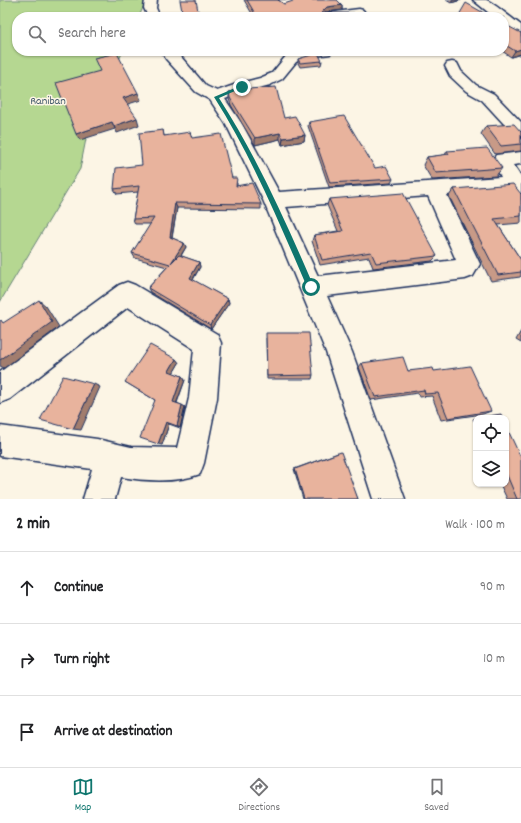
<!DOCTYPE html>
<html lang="en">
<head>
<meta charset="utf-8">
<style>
  :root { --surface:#fff; --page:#f2f2f2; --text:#202124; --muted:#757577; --line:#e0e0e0; --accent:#0f766e }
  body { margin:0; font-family:Dekko,sans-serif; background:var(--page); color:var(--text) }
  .controls { position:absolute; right:12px; bottom:12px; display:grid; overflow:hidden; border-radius:8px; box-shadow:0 1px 3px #0004 }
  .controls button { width:36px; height:36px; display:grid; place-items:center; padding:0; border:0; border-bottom:1px solid var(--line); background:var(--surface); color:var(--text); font:20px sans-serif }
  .stop { position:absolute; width:12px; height:12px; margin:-9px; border:3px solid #0f766e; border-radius:50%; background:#fff }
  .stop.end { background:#0f766e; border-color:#fff; box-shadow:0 1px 4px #0008 }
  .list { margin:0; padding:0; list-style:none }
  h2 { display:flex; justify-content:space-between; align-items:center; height:52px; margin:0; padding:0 16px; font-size:17px }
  h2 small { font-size:13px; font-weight:400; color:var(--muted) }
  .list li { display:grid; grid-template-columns:26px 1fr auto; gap:12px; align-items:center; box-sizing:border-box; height:72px; padding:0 16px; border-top:1px solid var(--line) }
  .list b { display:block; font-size:15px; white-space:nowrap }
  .list em { font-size:13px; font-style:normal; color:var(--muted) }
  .icon { flex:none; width:22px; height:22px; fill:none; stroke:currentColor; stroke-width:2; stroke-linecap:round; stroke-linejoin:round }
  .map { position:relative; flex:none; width:521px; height:499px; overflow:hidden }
  .search { position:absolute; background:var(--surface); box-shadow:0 1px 3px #0004; left:12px; right:12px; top:12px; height:44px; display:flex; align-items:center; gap:10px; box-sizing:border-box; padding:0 14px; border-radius:16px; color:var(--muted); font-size:15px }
  .sheet { height:268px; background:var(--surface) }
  nav { display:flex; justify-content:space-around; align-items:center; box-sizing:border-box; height:56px; border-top:1px solid var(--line); background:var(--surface); font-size:11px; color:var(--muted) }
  nav a { display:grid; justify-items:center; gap:2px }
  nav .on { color:var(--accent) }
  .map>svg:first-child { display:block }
  .green { fill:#b5d791; stroke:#688378 }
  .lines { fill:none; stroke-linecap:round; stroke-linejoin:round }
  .minor-casing { stroke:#1b2f5e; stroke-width:3 }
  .minor { fill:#fcf5e5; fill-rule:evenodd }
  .wall { fill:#c89a87; stroke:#1b2f5e }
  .shaded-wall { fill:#a27d6e; stroke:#1b2f5e }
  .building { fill:#e8b39d; stroke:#1b2f5e }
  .route { fill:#0f766e }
  .labels { text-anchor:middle; stroke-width:3; stroke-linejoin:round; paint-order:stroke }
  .far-park-label { font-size:12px; fill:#42596b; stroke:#fcf5e5 }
</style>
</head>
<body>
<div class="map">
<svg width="521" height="499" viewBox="0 0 521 499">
  <rect width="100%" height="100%" fill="#fcf5e5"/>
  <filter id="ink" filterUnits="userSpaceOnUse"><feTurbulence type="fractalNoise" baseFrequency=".025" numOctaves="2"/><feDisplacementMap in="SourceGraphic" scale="8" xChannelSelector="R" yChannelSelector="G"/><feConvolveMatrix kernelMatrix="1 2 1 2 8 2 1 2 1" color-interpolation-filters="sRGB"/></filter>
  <g filter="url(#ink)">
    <polygon class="green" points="0,0 146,0 139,17 17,17 17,51 123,51 88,129 80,169 0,302"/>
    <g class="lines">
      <defs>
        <g id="minor">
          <polygon points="145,0 157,0 156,8 160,17 148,17 144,8"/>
          <polygon points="279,0 303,0 301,2 283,7 277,3"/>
          <path d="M 473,0 C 477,0 482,0 486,0 C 491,1 515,21 521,25 L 521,35 L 504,25 L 504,17 L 494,17 Z"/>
          <polygon points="359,9 363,10 368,17 321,17 327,13"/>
          <path d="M 162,51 L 176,51 L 206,86 L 217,91 L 237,84 L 260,78 L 272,73 L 286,56 L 298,51 L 332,51 L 330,54 L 308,57 L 296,62 L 282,79 L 270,85 L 247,91 L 225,99 L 242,124 L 279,192 L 501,177 L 492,161 L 496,155 L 521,152 L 521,164 L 513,165 L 521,177 L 521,199 L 514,197 L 510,190 L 447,195 L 480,264 L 473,276 L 465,279 L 327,296 L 352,352 L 405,499 L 373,499 L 326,352 L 263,200 L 226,124 L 210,100 L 196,92 L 166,59 ZM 428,196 L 456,260 L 318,276 L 286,207 Z"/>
          <polygon points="452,62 457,63 461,71 476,85 494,94 521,122 521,138 515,136 482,100 466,91 450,76 445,66 447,63"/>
          <path d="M 127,282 L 135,285 L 217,334 L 221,343 L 217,398 L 204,463 L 200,474 C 177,483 145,481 121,477 L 115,499 L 83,499 L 92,469 L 0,456 L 0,426 L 97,439 L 131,447 L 177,448 L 189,398 L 194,349 L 128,307 L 10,399 L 0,403 L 0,372 L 119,285 Z"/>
        </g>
      </defs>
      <use href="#minor" class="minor-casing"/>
      <use href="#minor" class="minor"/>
    </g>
    <g class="wall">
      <polygon points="244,0 278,0 284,4 342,5 342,10 326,12 325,13 358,17 254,17"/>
      <polygon points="446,0 461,0 451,3"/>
      <polygon points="504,24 521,54 511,57 502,51 504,51"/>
      <polygon points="298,59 322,61 321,65 300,67 298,63"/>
      <polygon points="248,89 305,135 304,141 282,145 280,139 255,145 231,105 229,99 229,92"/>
      <polygon points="309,122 375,168 393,179 391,183 329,187 308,126"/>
      <polygon points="486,126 521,132 521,151 495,154 481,134"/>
      <polygon points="163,130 164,136 192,138 237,183 237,186 261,204 261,209 177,208 172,238 184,243 186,247 181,256 199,262 200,267 193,280 228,299 229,303 211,329 150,292 148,288 167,267 135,258 132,253 151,224 135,224 133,219 138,192 117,194 114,189 142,165"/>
      <polygon points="447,151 502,168 496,176 432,180 423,165 427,157 445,155"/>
      <polygon points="454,189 521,194 521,223 498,225 521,260 521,276 520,277 491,281 449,196"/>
      <polygon points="329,199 437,256 432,261 373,268 369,257 320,265 312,241 314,235 338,231 327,205"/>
      <polygon points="521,331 521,343 516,340"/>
      <polygon points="266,338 313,375 312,379 267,379"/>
      <polygon points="176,359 179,363 173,373 182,376 185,380 177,403 185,407 180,428 169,424 162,445 155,400 125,382"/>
      <polygon points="362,363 408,371 434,371 491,411 483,414 441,420 432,396 419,397 418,393 371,400 359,367"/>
      <polygon points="476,418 476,425 473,419"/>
      <polygon points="506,426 521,499 507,499 500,484 506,484"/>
      <polygon points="338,453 358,499 303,499 294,469"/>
    </g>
    <g class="shaded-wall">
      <polygon points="453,0 461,0 451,3"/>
      <polygon points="342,5 342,10 326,12 321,17 321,13 327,7"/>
      <polygon points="521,49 521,54 511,57 515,51"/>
      <polygon points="138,93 141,100 125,105 123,98"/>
      <polygon points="137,118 139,125 117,133 114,126"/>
      <polygon points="112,122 115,129 80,140 76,134"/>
      <polygon points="280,133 280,139 255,145 255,138"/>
      <polygon points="305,135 304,141 282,145 283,138"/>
      <polygon points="175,203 177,208 171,242 170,237"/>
      <polygon points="184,243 186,247 173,268 171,263"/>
      <polygon points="199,262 200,267 191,282 190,278"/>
      <polygon points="228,299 229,303 211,329 210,325"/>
      <polygon points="39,300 46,306 59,327 4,368 0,366 0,360"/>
      <polygon points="176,359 179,363 172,375 169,371"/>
      <polygon points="182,376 185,380 176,404 173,402"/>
      <polygon points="94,384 100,387 81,430 73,429"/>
      <polygon points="182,405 185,407 180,428 177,426"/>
      <polygon points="166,422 169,424 162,445 158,444"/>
    </g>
    <g class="building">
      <polygon points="180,0 196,0 199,17 183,17"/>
      <polygon points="247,0 278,0 284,4 296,0 337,0 342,5 327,7 321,13 354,13 358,17 257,17"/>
      <polygon points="466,3 491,17 462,17 459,15"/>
      <polygon points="504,24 521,33 521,49 515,51 504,44"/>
      <polygon points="117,53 138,93 123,98 137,118 114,126 112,122 76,134 56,83 100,71 94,58"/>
      <polygon points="318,53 322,61 300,63 298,59"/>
      <polygon points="244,87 247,87 248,89 276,87 284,118 295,116 305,135 283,138 280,133 255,138 230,98 229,92"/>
      <polygon points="344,116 375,168 386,166 393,179 330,183 309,122"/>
      <polygon points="514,124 521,132 521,144 501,146 486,126"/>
      <polygon points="163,130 164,136 190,132 192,138 221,134 232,178 237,178 236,186 252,183 261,204 175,203 170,237 184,243 171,263 179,255 199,262 190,278 228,299 210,325 148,288 170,264 132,253 154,218 133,219 139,186 114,189 116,168 142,165 139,133"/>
      <polygon points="487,148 502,168 436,173 427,157 449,154 447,151"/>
      <polygon points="513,184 521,194 521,216 494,219 521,260 521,272 498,275 454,189"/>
      <polygon points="403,193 437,256 376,263 371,252 322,260 314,235 343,231 329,199"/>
      <polygon points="39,300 52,322 0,360 0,321 1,320 3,323"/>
      <polygon points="266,333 309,333 313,375 267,376"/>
      <polygon points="150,345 176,359 169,371 182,376 173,402 182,405 177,426 166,422 158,444 140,438 155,400 125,382"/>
      <polygon points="403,357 408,371 433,368 434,371 470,366 491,411 448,418 438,393 425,394 424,390 375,397 362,363"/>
      <polygon points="63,376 94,384 73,429 40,420"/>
      <polygon points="501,414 502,418 482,418 482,417"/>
      <polygon points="506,426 521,458 521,499 517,499 506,473"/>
      <polygon points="341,452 358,499 304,499 295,469"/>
    </g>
  </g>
  <path class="route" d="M 240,86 L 244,87 L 219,98 C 257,157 286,222 314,287 L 311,290 L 307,287 C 279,222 252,157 214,97 Z"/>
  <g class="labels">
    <g class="far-park-label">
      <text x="48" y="104">Raniban</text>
    </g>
  </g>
</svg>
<div class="controls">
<button><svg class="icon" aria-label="locate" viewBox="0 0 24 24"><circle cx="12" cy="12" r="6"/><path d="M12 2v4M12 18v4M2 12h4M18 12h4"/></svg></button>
<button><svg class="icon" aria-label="layers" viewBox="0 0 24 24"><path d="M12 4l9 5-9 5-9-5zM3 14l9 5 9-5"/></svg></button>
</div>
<div class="stop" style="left:311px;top:287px"></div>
<div class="stop end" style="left:242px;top:87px"></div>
<div class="search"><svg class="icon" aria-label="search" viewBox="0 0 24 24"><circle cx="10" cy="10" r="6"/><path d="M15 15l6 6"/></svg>Search here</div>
</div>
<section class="sheet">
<h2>2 min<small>Walk · 100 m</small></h2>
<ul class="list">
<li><svg class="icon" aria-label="ahead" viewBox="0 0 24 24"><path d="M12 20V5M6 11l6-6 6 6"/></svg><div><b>Continue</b></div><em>90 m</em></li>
<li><svg class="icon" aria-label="right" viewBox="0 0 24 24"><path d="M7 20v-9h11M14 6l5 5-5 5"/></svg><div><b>Turn right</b></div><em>10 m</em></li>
<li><svg class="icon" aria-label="arrive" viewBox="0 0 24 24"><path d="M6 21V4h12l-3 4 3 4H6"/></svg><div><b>Arrive at destination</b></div></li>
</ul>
</section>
<nav>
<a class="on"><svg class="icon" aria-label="map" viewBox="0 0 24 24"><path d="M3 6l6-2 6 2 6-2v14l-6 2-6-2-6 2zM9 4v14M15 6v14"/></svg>Map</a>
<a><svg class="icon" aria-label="directions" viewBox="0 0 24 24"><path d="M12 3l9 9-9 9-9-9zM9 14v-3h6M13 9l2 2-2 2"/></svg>Directions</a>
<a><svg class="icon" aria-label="saved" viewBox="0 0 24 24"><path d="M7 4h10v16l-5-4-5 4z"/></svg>Saved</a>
</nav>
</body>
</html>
